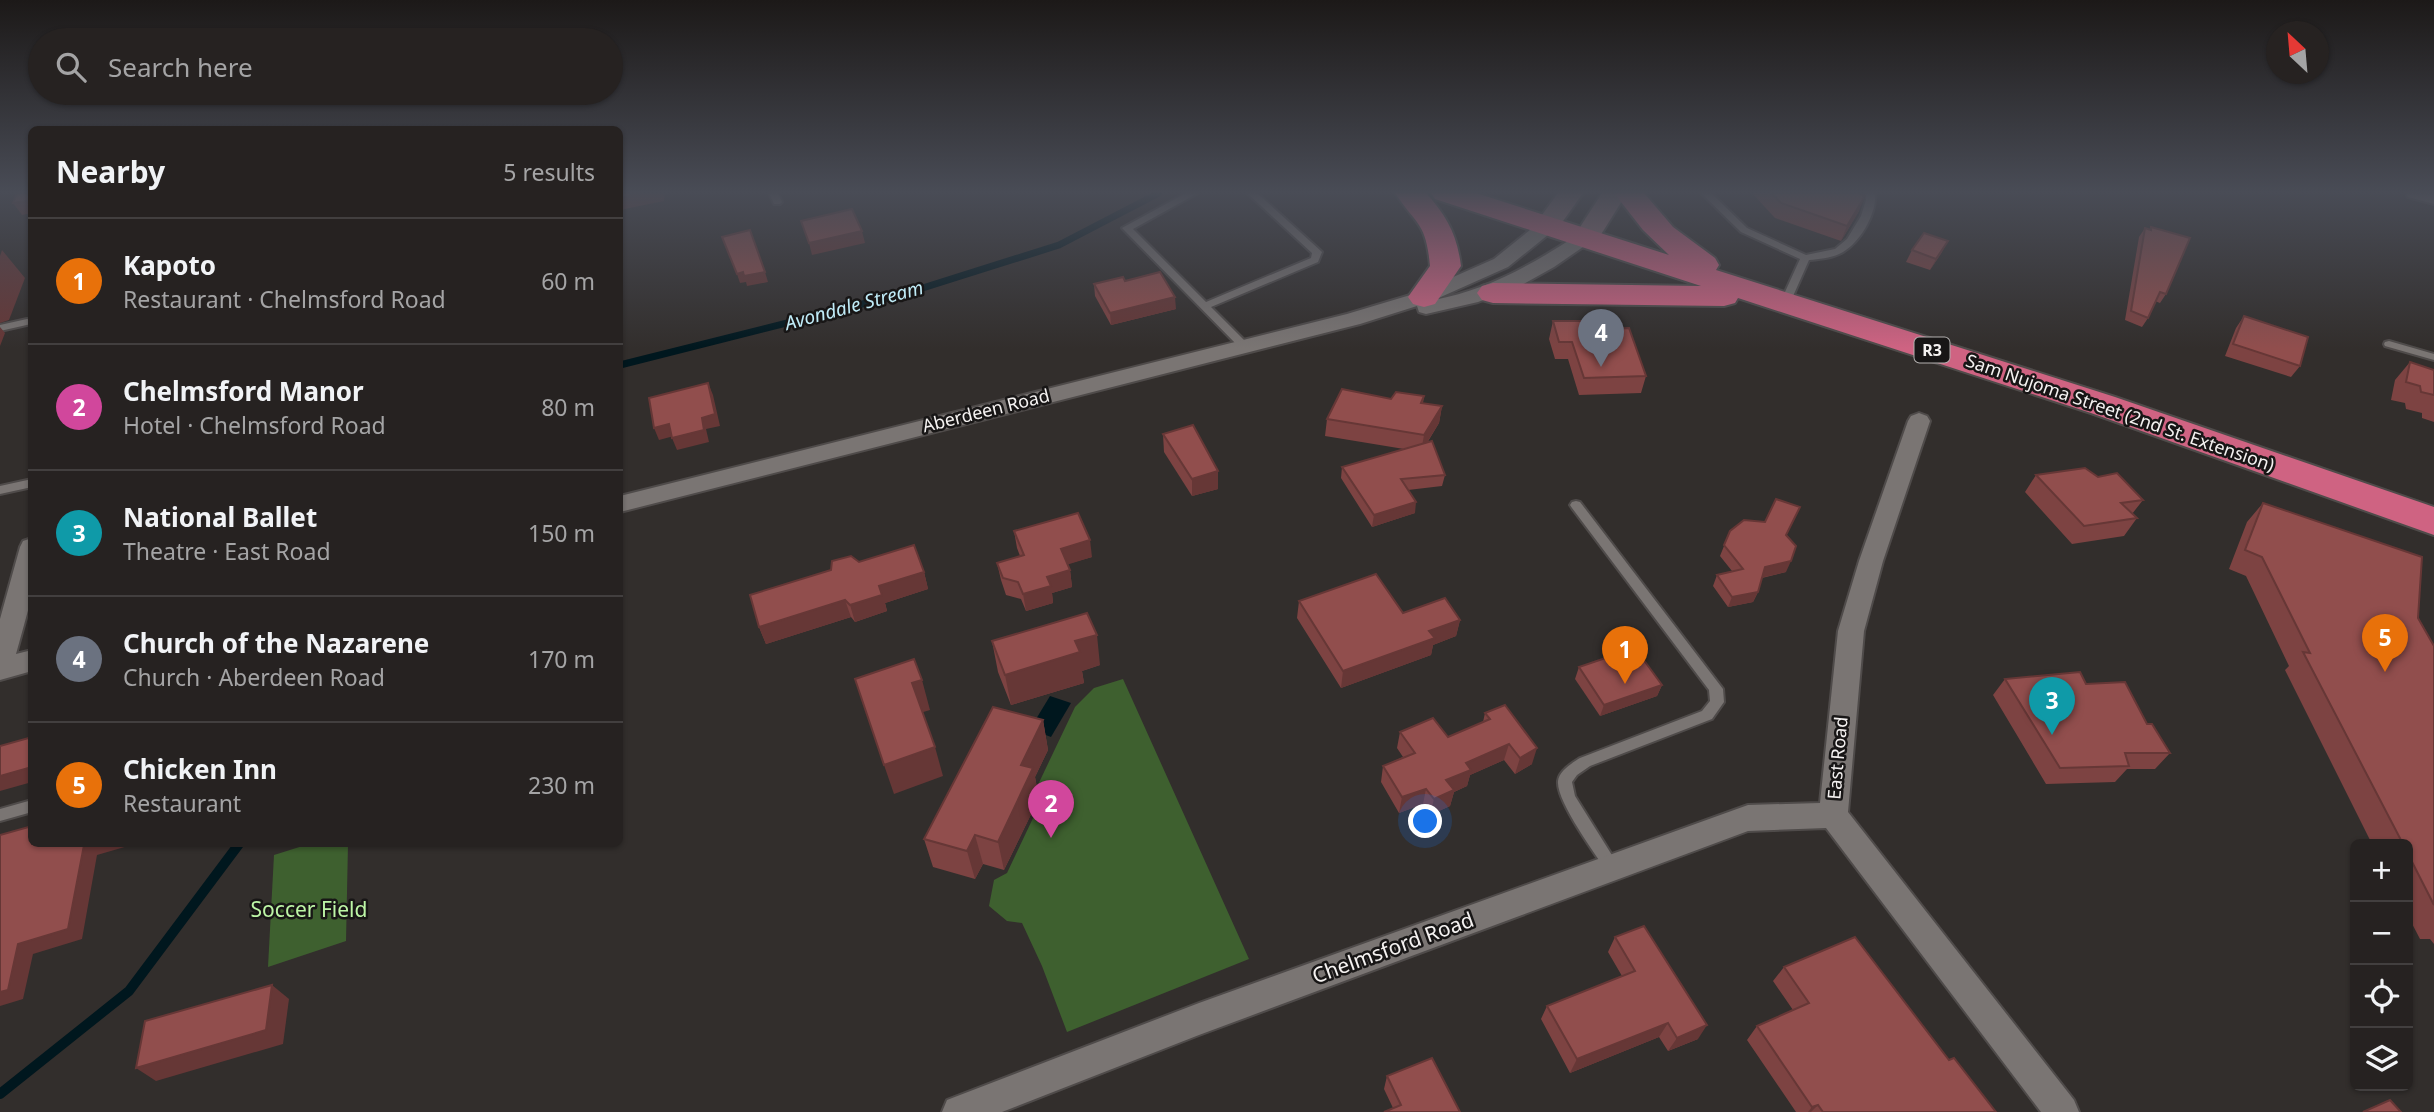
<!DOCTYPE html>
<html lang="en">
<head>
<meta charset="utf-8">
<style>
  :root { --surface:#262221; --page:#2e2a2a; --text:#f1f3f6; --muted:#a4a4a5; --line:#423f3f; --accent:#8bbbb9 }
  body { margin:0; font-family:"Noto Sans",sans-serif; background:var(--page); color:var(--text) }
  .controls { position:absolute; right:21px; bottom:21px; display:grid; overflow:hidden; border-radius:10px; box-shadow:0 2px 5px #0004 }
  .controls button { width:63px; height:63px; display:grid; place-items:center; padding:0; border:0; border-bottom:2px solid var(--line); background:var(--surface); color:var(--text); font:35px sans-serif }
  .compass { position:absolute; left:2266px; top:21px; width:63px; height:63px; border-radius:50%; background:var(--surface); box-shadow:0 2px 5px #0004; rotate:334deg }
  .you { position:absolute; left:1426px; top:822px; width:24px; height:24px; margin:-18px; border:5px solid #fff; border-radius:50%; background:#1a73e8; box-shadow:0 0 0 10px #1a73e833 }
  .badge { display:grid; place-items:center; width:46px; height:46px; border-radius:50%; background:var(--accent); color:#fff; font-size:23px; font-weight:700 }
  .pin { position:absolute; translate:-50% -58px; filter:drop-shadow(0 2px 4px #0008) }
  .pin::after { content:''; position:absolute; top:37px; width:24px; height:21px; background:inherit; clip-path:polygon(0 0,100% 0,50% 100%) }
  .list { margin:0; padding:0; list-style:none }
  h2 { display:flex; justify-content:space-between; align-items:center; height:91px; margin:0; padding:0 28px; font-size:30px }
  h2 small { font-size:23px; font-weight:400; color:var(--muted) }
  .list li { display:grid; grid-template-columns:46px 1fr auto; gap:21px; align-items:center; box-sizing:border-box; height:126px; padding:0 28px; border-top:2px solid var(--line) }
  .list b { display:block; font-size:26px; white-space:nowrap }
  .list p { margin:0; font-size:23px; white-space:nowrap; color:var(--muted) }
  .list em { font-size:23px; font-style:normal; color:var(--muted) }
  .icon { flex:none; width:38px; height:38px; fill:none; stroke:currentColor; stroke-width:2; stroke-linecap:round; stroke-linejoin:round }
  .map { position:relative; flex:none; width:2434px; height:1112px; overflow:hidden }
  .search { position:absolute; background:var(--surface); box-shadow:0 2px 5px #0004; left:28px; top:28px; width:595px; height:77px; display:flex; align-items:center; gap:18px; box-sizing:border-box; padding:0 24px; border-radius:38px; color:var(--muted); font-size:26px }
  .panel { position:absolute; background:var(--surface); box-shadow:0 2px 5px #0004; left:28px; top:126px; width:595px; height:721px; border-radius:10px }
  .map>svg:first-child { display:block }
  .green { fill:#3e602f }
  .water { fill:#00171e }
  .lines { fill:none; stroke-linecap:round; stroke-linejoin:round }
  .stream-far1 { stroke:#00171e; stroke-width:7 }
  .stream { stroke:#00171e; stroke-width:10 }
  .lane-casing { stroke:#4f4b4a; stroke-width:4 }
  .street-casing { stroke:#4f4b4a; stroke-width:4 }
  .secondary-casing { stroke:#4f4b4a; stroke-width:4 }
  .highway-casing { stroke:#4f4b4a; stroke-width:4 }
  .lane { fill:#7a7573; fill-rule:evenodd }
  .street { fill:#7a7573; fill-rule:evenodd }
  .secondary { fill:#947078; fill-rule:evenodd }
  .highway { fill:#cf6382; fill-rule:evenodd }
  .wall { fill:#7d4342 }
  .shaded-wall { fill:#663736 }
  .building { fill:#914e4d; stroke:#663736; stroke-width:2 }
  .labels { text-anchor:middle; stroke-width:5; stroke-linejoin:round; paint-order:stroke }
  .shield { fill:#181616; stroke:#b3b0af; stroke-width:2 }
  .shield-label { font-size:16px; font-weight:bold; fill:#f5f2f1 }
  .street-label { font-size:18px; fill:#f5f2f1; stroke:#181616 }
  .water-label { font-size:19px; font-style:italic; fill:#c0ecf8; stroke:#181616 }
  .near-park-label { font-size:21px; fill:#bdf6a6; stroke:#181616 }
  .near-street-label { font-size:21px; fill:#f5f2f1; stroke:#181616 }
</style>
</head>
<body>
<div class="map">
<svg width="2434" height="1112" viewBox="0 0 2434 1112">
  <rect width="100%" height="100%" fill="#322e2c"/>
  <g class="green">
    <polygon points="1123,679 1249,959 1067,1032 1042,966 1022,923 1007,921 989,906 994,880 1007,873 1043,797 1035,791 1075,707 1094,688"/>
    <polygon points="309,844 348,844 346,941 268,967 274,855"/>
  </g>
  <polygon class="water" points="1050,696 1071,703 1051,737 1030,729"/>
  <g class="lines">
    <polyline class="stream-far1" points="620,365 910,292 1059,245 1159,193"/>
    <polyline class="stream" points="0,1094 129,991 239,844"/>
    <defs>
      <g id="lane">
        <polygon points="769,193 778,193 782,202 780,204 774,204"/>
        <polygon points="1186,193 1198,193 1133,229 1206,302 1311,258 1312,253 1247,193 1257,193 1322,252 1318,262 1211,307 1248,344 1249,346 1248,348 1240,348 1122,228"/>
        <path d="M 1701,193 L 1711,193 L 1747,228 L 1806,255 L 1835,249 L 1847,239 L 1861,216 L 1866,200 L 1865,193 L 1875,193 C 1877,214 1860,242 1843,252 C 1833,258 1820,259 1809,260 L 1790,303 L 1785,306 L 1780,303 L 1800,259 L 1741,232 Z"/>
        <polygon points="27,319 31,320 31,324 0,331 0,325"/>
        <polygon points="2389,341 2434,354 2434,360 2385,346 2384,344 2385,342"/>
        <polygon points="32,479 32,487 0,494 0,486"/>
        <path d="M 1576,501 L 1580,502 L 1723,689 L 1724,702 L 1712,719 L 1590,766 L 1577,775 L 1572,782 L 1575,796 L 1620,868 L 1618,873 L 1613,875 L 1608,873 C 1596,855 1556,801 1558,781 C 1559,771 1572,763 1580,758 L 1702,711 L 1710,701 L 1709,690 L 1572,508 L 1570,505 L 1572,502 Z"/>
        <polygon points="32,800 32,812 0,821 0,809"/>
      </g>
      <g id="street">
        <polygon points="2406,193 2434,193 2434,204 2408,197"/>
        <path d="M 1547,220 L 1554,222 L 1557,226 L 1554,230 L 1508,267 L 1434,300 C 1488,290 1533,264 1579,234 L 1593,234 L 1596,238 L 1554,267 L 1518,287 L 1478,302 L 1426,314 L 1419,312 L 1417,306 L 1360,324 L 620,512 L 620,496 L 1347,314 L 1417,293 L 1494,259 L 1540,222 Z"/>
        <polygon points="1919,413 1927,416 1930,421 1883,561 1864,631 1848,812 2074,1100 2079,1112 2041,1112 1826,828 1748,831 1199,1035 1002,1112 942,1112 947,1100 1199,1003 1748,805 1820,803 1838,631 1859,561 1908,421 1911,416"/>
        <polygon points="32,538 32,596 16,654 32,650 32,671 0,680 0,619 20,547 23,541"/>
      </g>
      <g id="secondary">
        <polygon points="1558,193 1583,193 1556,231 1547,234 1538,231 1534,226"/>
        <polygon points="1602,193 1627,193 1595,244 1586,246 1577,244 1573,238"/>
      </g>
      <g id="highway">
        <path d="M 1395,193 L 1426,193 C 1447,216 1457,235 1461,266 L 1435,304 L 1424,307 L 1413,304 L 1408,297 L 1430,266 C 1426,222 1417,226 1395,193 Z"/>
        <polygon points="1431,193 1476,193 1669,255 1643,230 1614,193 1644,193 1673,227 1715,258 1719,265 1716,270 2115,397 2434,507 2434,535 2091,413 1738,298 1735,303 1724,306 1493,303 1482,300 1477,293 1482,286 1493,283 1701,286 1435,199"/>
      </g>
    </defs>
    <use href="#lane" class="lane-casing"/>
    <use href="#street" class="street-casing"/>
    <use href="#secondary" class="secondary-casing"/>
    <use href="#highway" class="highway-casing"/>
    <use href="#lane" class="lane"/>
    <use href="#street" class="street"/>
    <use href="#secondary" class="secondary"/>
    <use href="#highway" class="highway"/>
  </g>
  <g class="wall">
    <polygon points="1752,193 1861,193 1859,211 1841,241 1775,218"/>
    <polygon points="2151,227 2166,294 2160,303 2155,301 2148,318 2142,327 2125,320 2139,237 2145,228 2150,229"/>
    <polygon points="1912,250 1942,252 1930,270 1906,262"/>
    <polygon points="1125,281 1176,309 1111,325 1095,296 1094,284"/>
    <polygon points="2244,316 2300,366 2291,377 2225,356 2236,328"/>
    <polygon points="1553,321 1599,329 1646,376 1641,393 1579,395 1568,359 1555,359 1549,339"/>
    <polygon points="2410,362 2434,370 2434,422 2422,418 2422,413 2406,409 2405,403 2391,400 2395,380"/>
    <polygon points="1424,396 1423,403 1442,406 1439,423 1427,443 1445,475 1442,486 1408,490 1415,513 1372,527 1341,478 1342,467 1404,449 1325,436 1327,419 1391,399"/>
    <polygon points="1163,434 1218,489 1192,496 1164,452"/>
    <polygon points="2036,475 2098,477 2143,500 2132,514 2137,518 2124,536 2072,544 2025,492"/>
    <polygon points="2263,503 2418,618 2434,646 2434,944 2430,939 2420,939 2408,916 2408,844 2372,844 2285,670 2289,666 2246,576 2229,569 2247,522"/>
    <polygon points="1014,531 1092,557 1067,564 1070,570 1072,587 1052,593 1053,603 1026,611 1021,599 1006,595 1001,580 997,563 1020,556 1017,548"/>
    <polygon points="1730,531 1787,535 1786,572 1762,578 1758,592 1753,602 1728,607 1713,586 1717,575 1732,571 1720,556"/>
    <polygon points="859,562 924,572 928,589 885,603 887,611 855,622 851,617 766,644 759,627"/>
    <polygon points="1299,601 1403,613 1460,620 1456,636 1433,645 1431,655 1341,688 1297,618"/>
    <polygon points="992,641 1100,665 1082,671 1084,683 1011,705 998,672"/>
    <polygon points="1579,667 1662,685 1657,696 1600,716 1575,679"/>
    <polygon points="2005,679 2086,684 2147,724 2170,753 2155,769 2127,769 2115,782 2046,784 1993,695"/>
    <polygon points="1485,713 1532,764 1515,774 1504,760 1470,775 1467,786 1454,792 1450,806 1430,815 1423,804 1399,813 1381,782 1383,766 1403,757 1397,748 1400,732 1448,737 1483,722"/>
    <polygon points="1043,720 1048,750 1035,777 1039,798 1004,870 983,864 975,879 933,867 924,839"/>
    <polygon points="1615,937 1698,1039 1668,1051 1659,1037 1570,1073 1541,1019 1547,1006 1622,976 1608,952"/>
    <polygon points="1784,967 1949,1060 1996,1112 1796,1112 1747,1040 1757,1026 1793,1010 1773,981"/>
    <polygon points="1387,1076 1460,1112 1393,1108 1384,1089"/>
  </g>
  <g class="shaded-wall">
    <polygon points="642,193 665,193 664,201 620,210 620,198"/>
    <polygon points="1865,196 1859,211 1841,241 1847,226"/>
    <polygon points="32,200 32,213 22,215 13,203"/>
    <polygon points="862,231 865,243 812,255 809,243"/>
    <polygon points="1948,241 1942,252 1930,270 1936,259"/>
    <polygon points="2,250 25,278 9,320 0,323 0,256"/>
    <polygon points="743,272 765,272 768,282 747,286 746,282 740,283 737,274"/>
    <polygon points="1175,297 1176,309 1111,325 1110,313"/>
    <polygon points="0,327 5,333 0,346"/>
    <polygon points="708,383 713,395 720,426 706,429 709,442 677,450 672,438 702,418"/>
    <polygon points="1442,406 1439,423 1421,452 1424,435"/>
    <polygon points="669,424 674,436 659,440 654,428"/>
    <polygon points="1218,471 1218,489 1192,496 1192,479"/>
    <polygon points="1416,502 1415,513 1372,527 1374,515"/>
    <polygon points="1090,540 1092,557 1063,566 1061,549"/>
    <polygon points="1791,561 1786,572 1760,578 1765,567"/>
    <polygon points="1070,570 1072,587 1052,593 1053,603 1026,611 1023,594 1047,577"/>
    <polygon points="924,572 928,589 885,603 887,611 855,622 850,605 879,586"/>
    <polygon points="1758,592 1753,602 1728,607 1732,597"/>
    <polygon points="845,600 851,617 766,644 759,627"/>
    <polygon points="1460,620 1456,636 1433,645 1431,655 1341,688 1343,671 1429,631"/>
    <polygon points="1097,635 1100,665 1082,671 1084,683 1011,705 1005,675 1075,641"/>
    <polygon points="922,680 930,710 920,713 912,683"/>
    <polygon points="1662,685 1657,696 1600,716 1604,705"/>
    <polygon points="1043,720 1048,750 1035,777 1039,798 1004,870 998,842 1021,765"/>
    <polygon points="1509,744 1504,760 1470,775 1467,786 1454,792 1450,806 1430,815 1434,799 1446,780 1466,763"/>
    <polygon points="935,747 943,776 894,794 884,765"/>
    <polygon points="1537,748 1532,764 1515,774 1520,758"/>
    <polygon points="32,767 32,782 0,791 0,776"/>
    <polygon points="1426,789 1423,804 1399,813 1402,797"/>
    <polygon points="975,835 983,864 975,879 967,851"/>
    <polygon points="88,844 135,844 97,855 82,939 33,954 23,999 0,1006 0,992 18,944 84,845"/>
    <polygon points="272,985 289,999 283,1044 156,1081 136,1068"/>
    <polygon points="1668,1023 1659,1037 1570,1073 1577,1059"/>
    <polygon points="1707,1025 1698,1039 1668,1051 1677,1038"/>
    <polygon points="1818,1105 1811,1112 1808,1112 1812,1107"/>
  </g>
  <g class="building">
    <polygon points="17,193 32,193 32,200 13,203"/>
    <polygon points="620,193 642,193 620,198"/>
    <polygon points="1771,193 1858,193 1865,196 1847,226 1781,203"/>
    <polygon points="852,209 862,231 809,243 801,221"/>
    <polygon points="2151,227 2190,238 2166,294 2160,292 2148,318 2131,311 2145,228 2151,230"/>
    <polygon points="750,230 765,272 744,276 743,272 737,274 722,237"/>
    <polygon points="1924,233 1948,241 1936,259 1912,250"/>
    <polygon points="1160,272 1175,297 1110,313 1094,284 1123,277 1125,281"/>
    <polygon points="2244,316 2308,337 2300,366 2233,344"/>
    <polygon points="1553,321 1596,321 1599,329 1629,328 1646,376 1584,378 1572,342 1559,342"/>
    <polygon points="2410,362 2434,370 2434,395 2421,392 2420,386 2406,382"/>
    <polygon points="708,383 715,414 702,418 704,430 672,438 669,424 654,428 649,398"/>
    <polygon points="1342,389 1391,399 1396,392 1424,396 1421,403 1442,406 1424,435 1327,419"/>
    <polygon points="1193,425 1218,471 1192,479 1163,434"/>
    <polygon points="1432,441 1445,475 1401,479 1416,502 1374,515 1342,467"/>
    <polygon points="2085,468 2098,477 2117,473 2143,500 2121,503 2137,518 2084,526 2036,475"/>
    <polygon points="1776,499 1800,507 1786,535 1796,546 1791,561 1765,567 1758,592 1732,597 1717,575 1743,569 1724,545 1730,531 1744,520 1765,522"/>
    <polygon points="2263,503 2422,557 2418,618 2434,646 2434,905 2408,854 2408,844 2403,844 2303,652 2310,653 2262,557 2245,550"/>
    <polygon points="1078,513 1090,540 1061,549 1070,570 1047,577 1051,586 1023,594 1018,582 1003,578 997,563 1024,555 1014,531"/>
    <polygon points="914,545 924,572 879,586 882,595 850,605 845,600 759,627 750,595 831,570 832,561 851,556 859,562"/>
    <polygon points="1376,574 1403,613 1445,598 1460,620 1429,631 1435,638 1343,671 1299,601"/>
    <polygon points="1087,613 1097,635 1075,641 1080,652 1005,675 992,641"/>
    <polygon points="1635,648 1662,685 1604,705 1579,667"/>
    <polygon points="914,659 922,680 912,683 935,747 884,765 855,679"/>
    <polygon points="2080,672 2086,684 2125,682 2147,724 2152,724 2170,753 2125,753 2129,766 2060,768 2005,679"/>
    <polygon points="1505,705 1537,748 1520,758 1509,744 1466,763 1471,770 1446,780 1454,790 1434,799 1426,789 1402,797 1383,766 1415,753 1400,732 1433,718 1448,737 1490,719 1485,713"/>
    <polygon points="993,707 1043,720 1021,765 1033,768 998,842 975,835 967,851 924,839"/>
    <polygon points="32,737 32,767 0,776 0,746"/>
    <polygon points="32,826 32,844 88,844 84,845 68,929 18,944 8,990 0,992 0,835"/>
    <polygon points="1644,926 1707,1025 1677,1038 1668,1023 1577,1059 1547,1006 1635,971 1615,937"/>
    <polygon points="1855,937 1949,1060 1954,1058 1996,1112 1823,1112 1818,1105 1812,1107 1757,1026 1809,1003 1784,967"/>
    <polygon points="272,985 266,1030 136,1068 145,1021"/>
    <polygon points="1432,1058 1460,1112 1384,1112 1401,1105 1387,1076"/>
    <polygon points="2390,1100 2401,1112 2363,1112"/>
  </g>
  <linearGradient id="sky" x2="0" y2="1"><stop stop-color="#1c1918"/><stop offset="0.55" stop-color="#494c56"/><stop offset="1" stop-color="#494c56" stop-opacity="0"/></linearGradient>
  <rect width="2434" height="349" fill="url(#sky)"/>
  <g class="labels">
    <rect class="shield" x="1914.5" y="337.5" width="35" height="25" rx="5"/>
    <g class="shield-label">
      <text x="1932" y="356">R3</text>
    </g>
    <g class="street-label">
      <text transform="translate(986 411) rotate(-14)" y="6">Aberdeen Road</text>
      <text transform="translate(2120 413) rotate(19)" y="6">Sam Nujoma Street (2nd St. Extension)</text>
      <text transform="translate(1838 758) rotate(-85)" y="6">East Road</text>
    </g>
    <g class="water-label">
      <text transform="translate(854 305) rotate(-15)" y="7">Avondale Stream</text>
    </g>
    <g class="near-park-label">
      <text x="309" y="917">Soccer Field</text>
    </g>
    <g class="near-street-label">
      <text transform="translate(1393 948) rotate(-20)" y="7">Chelmsford Road</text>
    </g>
  </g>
</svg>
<div class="controls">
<button>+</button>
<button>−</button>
<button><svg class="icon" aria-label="locate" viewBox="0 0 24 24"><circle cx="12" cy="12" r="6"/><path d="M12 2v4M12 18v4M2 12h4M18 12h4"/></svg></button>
<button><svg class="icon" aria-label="layers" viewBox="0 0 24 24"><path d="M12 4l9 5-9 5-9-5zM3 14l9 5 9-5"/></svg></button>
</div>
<svg class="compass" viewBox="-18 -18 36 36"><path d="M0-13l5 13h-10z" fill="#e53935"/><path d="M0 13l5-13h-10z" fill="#a4a4a5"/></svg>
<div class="you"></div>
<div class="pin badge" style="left:1625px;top:684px;background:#e8710a">1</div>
<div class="pin badge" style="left:1051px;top:838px;background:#d1479c">2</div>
<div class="pin badge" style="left:2052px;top:735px;background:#0f9aa8">3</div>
<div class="pin badge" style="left:1601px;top:367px;background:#6b7280">4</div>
<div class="pin badge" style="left:2385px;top:672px;background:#e8710a">5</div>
<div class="search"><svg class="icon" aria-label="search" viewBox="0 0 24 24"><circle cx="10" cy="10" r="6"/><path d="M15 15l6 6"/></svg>Search here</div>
<section class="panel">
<h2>Nearby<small>5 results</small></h2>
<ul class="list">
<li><span class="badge" style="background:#e8710a">1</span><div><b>Kapoto</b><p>Restaurant · Chelmsford Road</p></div><em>60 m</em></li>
<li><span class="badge" style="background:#d1479c">2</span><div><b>Chelmsford Manor</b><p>Hotel · Chelmsford Road</p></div><em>80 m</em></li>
<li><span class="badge" style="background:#0f9aa8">3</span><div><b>National Ballet</b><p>Theatre · East Road</p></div><em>150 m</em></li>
<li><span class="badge" style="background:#6b7280">4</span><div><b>Church of the Nazarene</b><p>Church · Aberdeen Road</p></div><em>170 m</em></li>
<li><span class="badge" style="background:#e8710a">5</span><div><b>Chicken Inn</b><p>Restaurant</p></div><em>230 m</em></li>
</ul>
</section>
</div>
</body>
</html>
